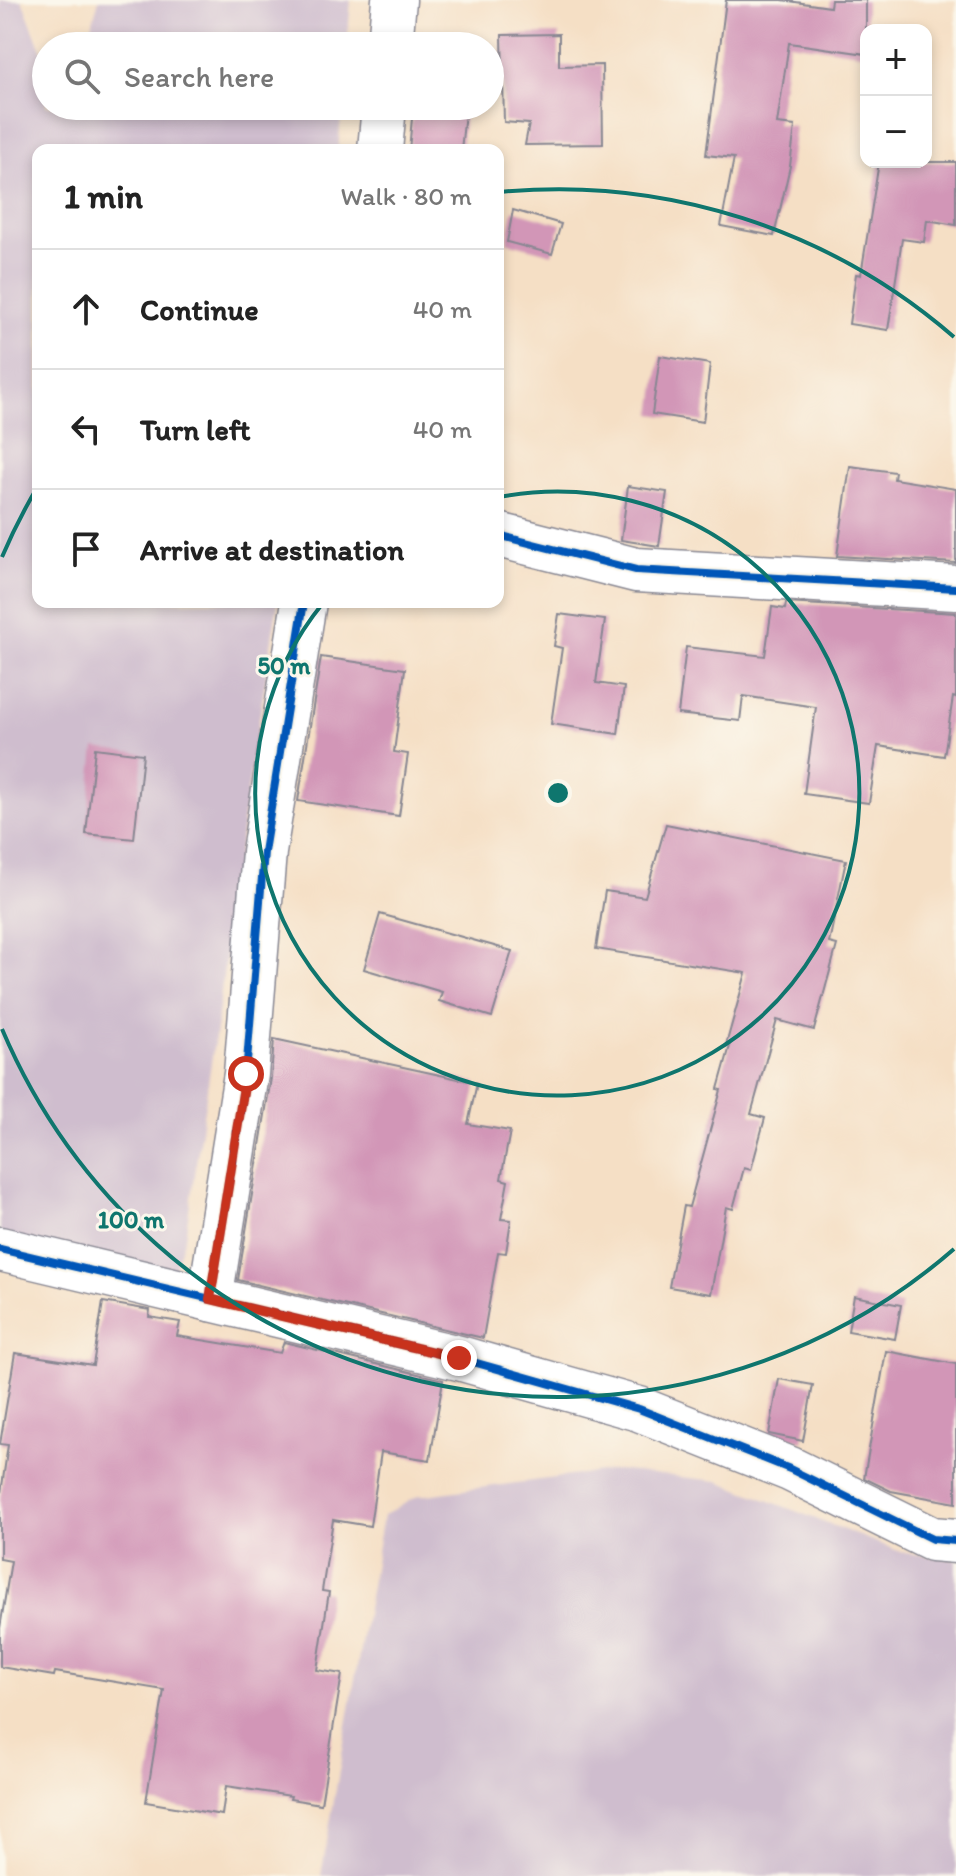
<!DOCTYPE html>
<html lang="en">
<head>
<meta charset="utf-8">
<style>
  :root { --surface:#fff; --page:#f6f6f6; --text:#222; --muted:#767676; --line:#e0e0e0 }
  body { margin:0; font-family:Itim,sans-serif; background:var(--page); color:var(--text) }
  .controls { position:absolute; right:24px; top:24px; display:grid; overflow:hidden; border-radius:16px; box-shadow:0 4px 12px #0003 }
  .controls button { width:72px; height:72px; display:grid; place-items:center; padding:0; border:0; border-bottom:2px solid var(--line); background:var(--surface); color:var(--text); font:40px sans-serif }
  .stop { position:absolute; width:24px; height:24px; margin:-18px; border:6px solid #c8321e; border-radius:50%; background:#fff }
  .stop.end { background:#c8321e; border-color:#fff; box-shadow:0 2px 8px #0008 }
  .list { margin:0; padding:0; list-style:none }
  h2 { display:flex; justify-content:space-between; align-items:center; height:104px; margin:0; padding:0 32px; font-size:34px }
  h2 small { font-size:26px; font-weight:400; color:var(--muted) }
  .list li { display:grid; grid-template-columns:52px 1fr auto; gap:24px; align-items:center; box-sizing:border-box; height:120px; padding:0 32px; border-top:2px solid var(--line) }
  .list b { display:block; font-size:30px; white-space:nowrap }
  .list em { font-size:26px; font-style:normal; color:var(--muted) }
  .icon { flex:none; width:44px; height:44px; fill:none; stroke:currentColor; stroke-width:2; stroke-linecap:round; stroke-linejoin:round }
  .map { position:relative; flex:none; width:956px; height:1876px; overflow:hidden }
  .search { position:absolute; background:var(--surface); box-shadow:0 4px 12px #0003; left:32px; top:32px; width:472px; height:88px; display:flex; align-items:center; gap:20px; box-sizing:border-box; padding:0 28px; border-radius:44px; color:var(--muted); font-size:30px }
  .panel { position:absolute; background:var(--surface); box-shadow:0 4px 12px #0003; left:32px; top:144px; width:472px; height:464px; border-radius:16px }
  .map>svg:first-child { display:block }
  .industrial { fill:#cfbdce }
  .building { fill:#d296b7 }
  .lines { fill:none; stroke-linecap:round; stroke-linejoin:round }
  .street-casing { stroke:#888792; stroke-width:47 }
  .street { stroke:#fff; stroke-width:44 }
  .cycleway-casing { stroke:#fbf7ec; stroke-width:13 }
  .cycleway { stroke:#0057b8; stroke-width:8 }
  .route { stroke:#c8321e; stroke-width:10 }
  .ring { fill:none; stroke:#0f766e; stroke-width:4 }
  .centre { fill:#0f766e; stroke:#fbf7ec; stroke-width:4 }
  .ring-label { font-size:24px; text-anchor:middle; font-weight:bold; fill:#0f766e; stroke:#fbf7ec; stroke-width:6; stroke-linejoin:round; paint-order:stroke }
</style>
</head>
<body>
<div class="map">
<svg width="956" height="1876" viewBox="0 0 956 1876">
  <rect width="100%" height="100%" fill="#fbf7ec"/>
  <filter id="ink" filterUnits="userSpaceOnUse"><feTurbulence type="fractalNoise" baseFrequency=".0125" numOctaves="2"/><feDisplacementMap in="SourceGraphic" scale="16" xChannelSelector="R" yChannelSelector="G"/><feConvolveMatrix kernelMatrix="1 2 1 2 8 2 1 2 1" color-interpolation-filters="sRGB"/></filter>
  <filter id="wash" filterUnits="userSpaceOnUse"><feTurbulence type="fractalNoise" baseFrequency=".006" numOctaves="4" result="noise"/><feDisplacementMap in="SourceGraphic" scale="32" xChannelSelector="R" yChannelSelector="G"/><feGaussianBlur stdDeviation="1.8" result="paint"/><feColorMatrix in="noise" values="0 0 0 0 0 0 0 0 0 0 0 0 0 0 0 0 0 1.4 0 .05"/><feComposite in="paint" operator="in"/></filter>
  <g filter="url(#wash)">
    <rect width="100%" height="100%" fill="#f5dfc5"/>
    <g class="industrial">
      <polygon points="0,0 22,0 46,62 46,106 63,106 66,113 69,106 342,106 338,150 38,150 38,602 278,602 243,818 217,1023 185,1237 164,1300 0,1249"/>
      <polygon points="99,0 351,0 347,46 86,46"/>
      <polygon points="616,1470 718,1481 901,1552 956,1560 956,1876 321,1876 383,1516 418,1496"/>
    </g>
    <g id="blocks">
      <g class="building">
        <polygon points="726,0 782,0 830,7 831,0 866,0 866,54 789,43 777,124 795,126 790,166 774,236 721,226 734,158 706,155"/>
        <polygon points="559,34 559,66 602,65 603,144 525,145 529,124 504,122 502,35"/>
        <polygon points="413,108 465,113 461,150 409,150"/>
        <polygon points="879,162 956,162 956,225 927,220 924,242 902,239 888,330 849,324 856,274 861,275"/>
        <polygon points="513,210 561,224 552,254 507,242"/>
        <polygon points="660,356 710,364 703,422 652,414"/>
        <polygon points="850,466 895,472 894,479 956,489 956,563 837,556"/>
        <polygon points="628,486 667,492 659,546 621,540"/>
        <polygon points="786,603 956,613 956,698 953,697 944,756 878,746 869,803 804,794 816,707 743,696 740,721 678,714 686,647 765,656 772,607 785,609"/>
        <polygon points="559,614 605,620 596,683 624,687 618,734 551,724 562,648 554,646"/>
        <polygon points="321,657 405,669 394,752 408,754 399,816 298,801"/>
        <polygon points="95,748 143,754 134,839 86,834"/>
        <polygon points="666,824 846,860 829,943 837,945 814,1030 777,1020 751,1114 765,1118 751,1170 744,1168 733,1209 726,1207 711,1294 669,1287 684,1206 689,1207 721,1090 718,1089 730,1046 726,1045 746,973 596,949 605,891 645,897"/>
        <polygon points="380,914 512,951 492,1017 439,1001 442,992 364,969"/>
        <polygon points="274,1039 477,1083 468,1124 510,1131 501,1179 508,1181 501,1219 511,1220 506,1253 498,1252 483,1338 238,1280 271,1078"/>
        <polygon points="854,1296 901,1305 895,1339 848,1331"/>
        <polygon points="103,1302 150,1310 149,1317 180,1322 177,1336 280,1353 284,1342 443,1380 430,1460 381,1452 370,1526 333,1520 322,1591 329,1592 317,1670 342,1674 321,1804 290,1799 291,1796 226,1786 222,1815 146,1802 164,1690 55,1672 54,1676 0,1667 0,1628 11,1561 0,1559 0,1500 8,1445 0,1444 15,1353 93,1365"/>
        <polygon points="886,1351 956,1364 956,1503 891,1491 864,1478"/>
        <polygon points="779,1379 813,1385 803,1441 769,1434"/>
      </g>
    </g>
  </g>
  <g filter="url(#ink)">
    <use href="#blocks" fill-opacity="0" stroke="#888792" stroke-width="2"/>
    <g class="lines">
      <defs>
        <g id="street">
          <polyline points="390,46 394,0"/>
          <polyline points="380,150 384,106"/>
          <polyline points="498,535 636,570 956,588"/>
          <polyline points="0,1249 459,1358 639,1409 790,1469 932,1539 956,1541"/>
          <polyline points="210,1299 246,1074 264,852 304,602"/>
        </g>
      </defs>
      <use href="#street" class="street-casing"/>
      <use href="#street" class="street"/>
      <defs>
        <g id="cycleway">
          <polyline points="498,535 636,570 956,588"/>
          <polyline points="0,1249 459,1358 639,1409 790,1469 932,1539 956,1541"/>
          <polyline points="210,1299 246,1074 264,852 304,602"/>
        </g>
      </defs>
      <use href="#cycleway" class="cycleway-casing"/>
      <use href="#cycleway" class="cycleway"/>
    </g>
  </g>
  <g class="lines" filter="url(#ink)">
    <polyline class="route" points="246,1074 210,1299 459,1358"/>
  </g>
  <g class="ring">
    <path d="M500 497A302 302 0 1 1 323 603"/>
    <path d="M954 1249A604 604 0 0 1 2 1029M2 557A604 604 0 0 1 38 486M500 192A604 604 0 0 1 954 337"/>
  </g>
  <circle cx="558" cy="793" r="12" class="centre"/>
  <g class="ring-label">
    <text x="284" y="674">50 m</text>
    <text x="131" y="1228">100 m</text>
  </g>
</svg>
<div class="controls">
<button>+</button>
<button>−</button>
</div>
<div class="stop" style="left:246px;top:1074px"></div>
<div class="stop end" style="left:459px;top:1358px"></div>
<div class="search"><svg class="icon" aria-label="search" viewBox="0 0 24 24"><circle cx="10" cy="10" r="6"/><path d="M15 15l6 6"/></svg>Search here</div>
<section class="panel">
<h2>1 min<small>Walk · 80 m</small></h2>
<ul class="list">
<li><svg class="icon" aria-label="ahead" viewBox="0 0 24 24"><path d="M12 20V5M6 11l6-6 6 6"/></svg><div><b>Continue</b></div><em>40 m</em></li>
<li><svg class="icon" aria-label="left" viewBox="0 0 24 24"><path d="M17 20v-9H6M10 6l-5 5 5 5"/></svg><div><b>Turn left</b></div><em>40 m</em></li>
<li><svg class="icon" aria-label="arrive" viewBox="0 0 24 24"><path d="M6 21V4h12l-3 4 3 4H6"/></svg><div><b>Arrive at destination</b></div></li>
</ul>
</section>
</div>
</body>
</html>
